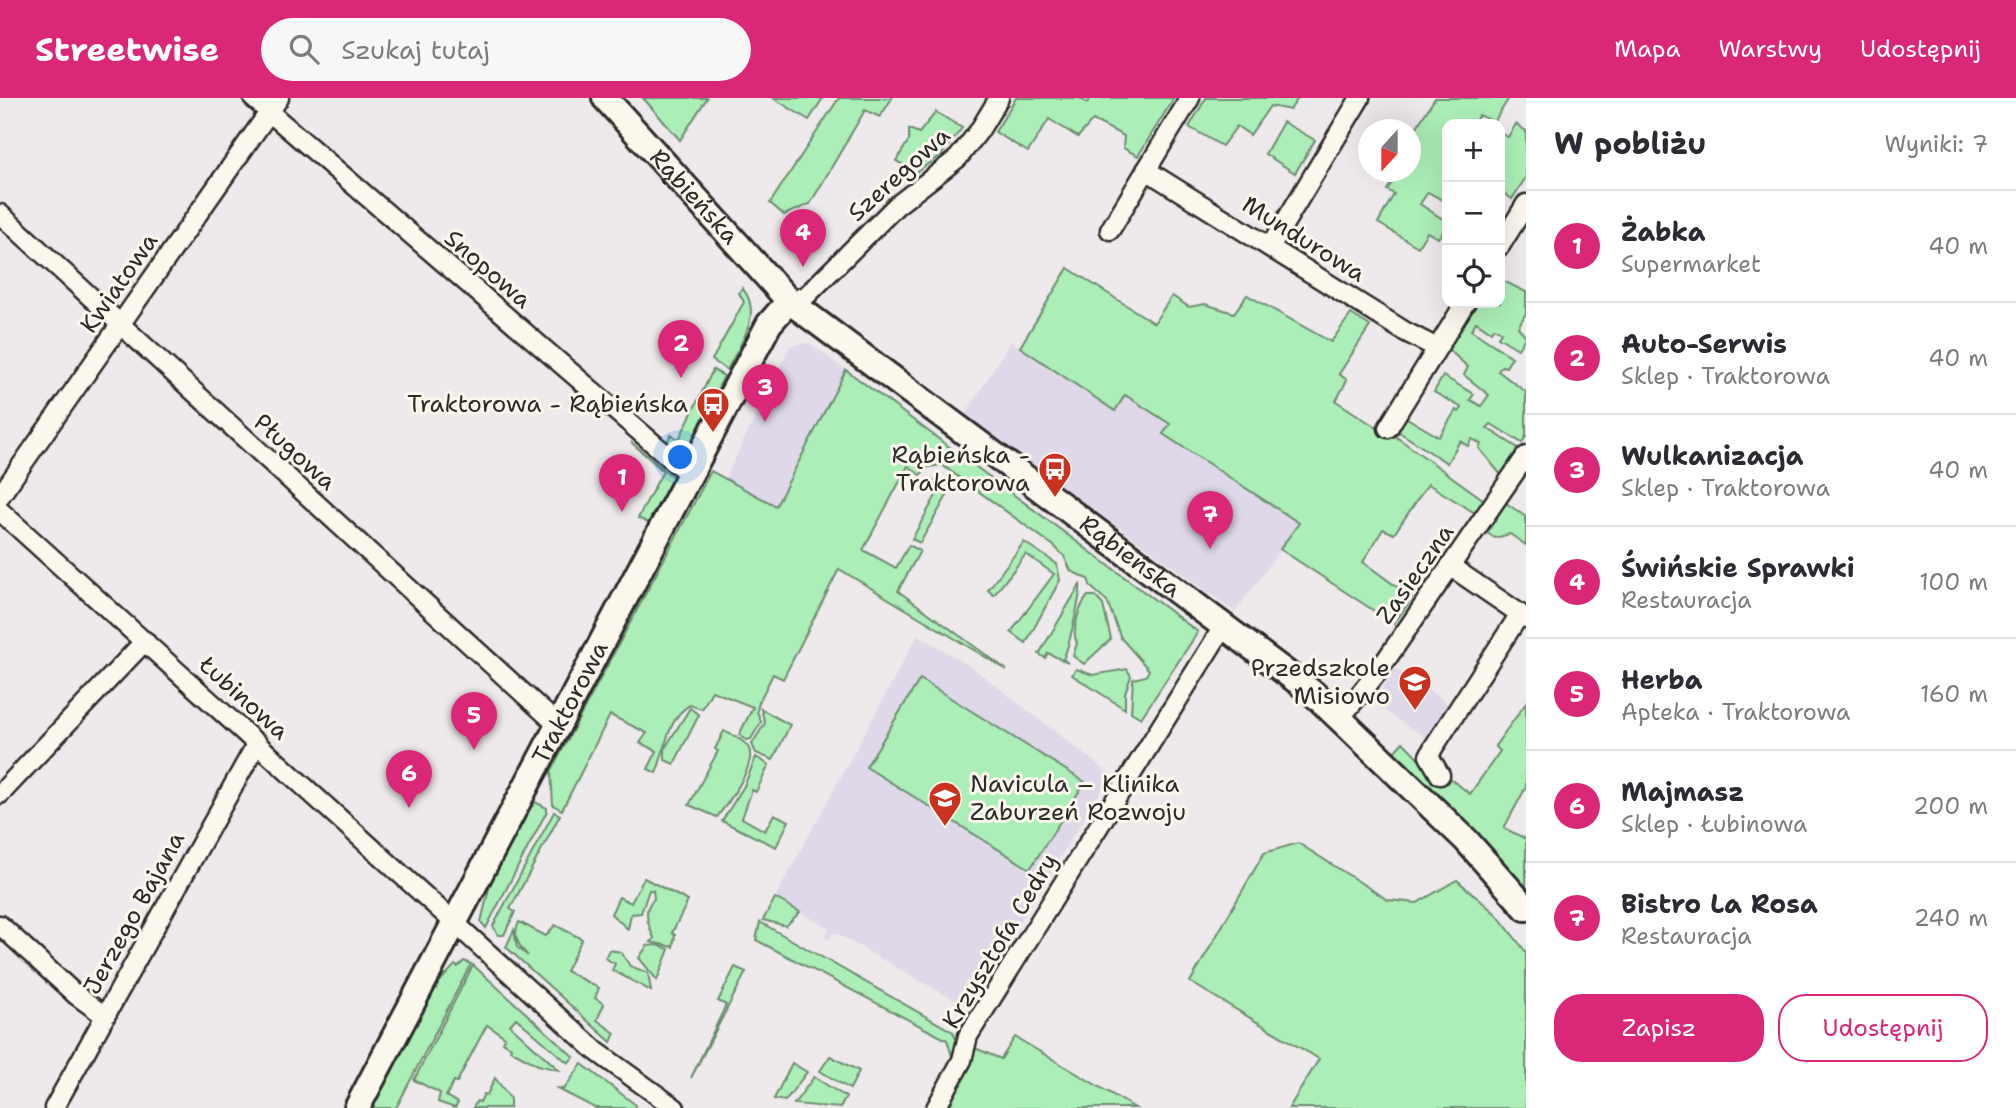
<!DOCTYPE html>
<html lang="pl">
<head>
<meta charset="utf-8">
<style>
  :root { --surface:#fff; --page:#f7f7f7; --text:#2b2b33; --muted:#7c7c81; --line:#e1e1e2; --accent:#db2777 }
  body { margin:0; font-family:"Shantell Sans",sans-serif; background:var(--page); color:var(--text) }
  .controls { position:absolute; right:21px; top:21px; display:grid; overflow:hidden; border-radius:14px; box-shadow:0 7px 28px #0002 }
  .controls button { width:63px; height:63px; display:grid; place-items:center; padding:0; border:0; border-bottom:2px solid var(--line); background:var(--surface); color:var(--text); font:35px sans-serif }
  .compass { position:absolute; left:1358px; top:21px; width:63px; height:63px; border-radius:50%; background:var(--surface); box-shadow:0 7px 28px #0002; rotate:201deg }
  .you { position:absolute; left:681px; top:360px; width:24px; height:24px; margin:-18px; border:5px solid #fff; border-radius:50%; background:#1a73e8; box-shadow:0 0 0 10px #1a73e833 }
  .badge { display:grid; place-items:center; width:46px; height:46px; border-radius:50%; background:var(--accent); color:#fff; font-size:23px; font-weight:700 }
  .pin { position:absolute; translate:-50% -58px; filter:drop-shadow(0 2px 4px #0008) }
  .pin::after { content:''; position:absolute; top:37px; width:24px; height:21px; background:inherit; clip-path:polygon(0 0,100% 0,50% 100%) }
  .list { margin:0; padding:0; list-style:none }
  h2 { display:flex; justify-content:space-between; align-items:center; height:91px; margin:0; padding:0 28px; font-size:30px }
  h2 small { font-size:23px; font-weight:400; color:var(--muted) }
  .list li { display:grid; grid-template-columns:46px 1fr auto; gap:21px; align-items:center; box-sizing:border-box; height:112px; padding:0 28px; border-top:2px solid var(--line) }
  .list b { display:block; font-size:26px; white-space:nowrap }
  .list p { margin:0; font-size:23px; white-space:nowrap; color:var(--muted) }
  .list em { font-size:23px; font-style:normal; color:var(--muted) }
  .actions { display:flex; gap:14px; padding:21px 28px }
  .actions a { flex:1; padding:16px 0; border:2px solid var(--accent); border-radius:28px; text-align:center; font-size:24px; color:var(--accent) }
  .actions .main { background:var(--accent); color:#fff }
  .icon { flex:none; width:38px; height:38px; fill:none; stroke:currentColor; stroke-width:2; stroke-linecap:round; stroke-linejoin:round }
  .map { position:relative; flex:none; width:1526px; height:1010px; overflow:hidden }
  header { display:flex; align-items:center; gap:42px; box-sizing:border-box; height:98px; padding:0 35px; background:var(--accent); color:#fff }
  header strong { font-size:33px }
  nav { display:flex; gap:38px; margin-inline-start:auto; font-size:24px }
  .search { width:490px; height:63px; background:var(--page); display:flex; align-items:center; gap:18px; box-sizing:border-box; padding:0 24px; border-radius:38px; color:var(--muted); font-size:26px }
  main { display:flex }
  aside { flex:1; background:var(--surface) }
  .map>svg:first-child { display:block }
  .built { fill:#ded8e8 }
  .green { fill:#aceeb7; stroke:#6c8c71; stroke-width:2 }
  .lines { fill:none; stroke-linecap:round; stroke-linejoin:round }
  .street-casing { stroke:#2b2b2b; stroke-width:23 }
  .secondary-casing { stroke:#2b2b2b; stroke-width:30 }
  .street { stroke:#fbf7ec; stroke-width:18 }
  .secondary { stroke:#fbf7ec; stroke-width:24 }
  .labels { text-anchor:middle; stroke-width:6; stroke-linejoin:round; paint-order:stroke }
  .street-label { font-size:24px; fill:#2b2b2b; stroke:#fbf7ec }
  .poi-label { font-size:24px; fill:#2b2b2b; stroke:#fbf7ec; text-anchor:end }
</style>
</head>
<body>
<header>
<strong>Streetwise</strong>
<div class="search"><svg class="icon" aria-label="search" viewBox="0 0 24 24"><circle cx="10" cy="10" r="6"/><path d="M15 15l6 6"/></svg>Szukaj tutaj</div>
<nav><a>Mapa</a><a>Warstwy</a><a>Udostępnij</a></nav>
</header>
<main>
<div class="map">
<svg width="1526" height="1010" viewBox="0 0 1526 1010">
  <rect width="100%" height="100%" fill="#eee9ea"/>
  <filter id="ink" filterUnits="userSpaceOnUse"><feTurbulence type="fractalNoise" baseFrequency=".0143" numOctaves="2"/><feDisplacementMap in="SourceGraphic" scale="14" xChannelSelector="R" yChannelSelector="G"/><feConvolveMatrix kernelMatrix="1 2 1 2 8 2 1 2 1" color-interpolation-filters="sRGB"/></filter>
  <g filter="url(#ink)">
    <g class="built">
      <polygon points="1011,243 1114,313 1125,297 1170,326 1164,337 1300,425 1235,514 965,317"/>
      <polygon points="809,245 846,272 776,408 725,381 790,248"/>
      <polygon points="918,537 973,570 1111,677 967,909 834,834 829,842 824,839 829,830 775,800"/>
      <polygon points="1395,570 1450,607 1431,640 1424,639 1373,605"/>
    </g>
    <g class="green">
      <polygon points="643,0 707,0 680,42"/>
      <polygon points="773,0 823,0 809,22"/>
      <polygon points="839,0 892,0 880,19 865,12 810,106 784,117 770,105"/>
      <polygon points="1016,0 1080,0 1087,5 1091,0 1174,0 1138,58 1123,50 1124,38 1093,22 1078,39 1049,21 1028,54 995,34"/>
      <polygon points="1206,0 1298,0 1290,12 1270,8 1250,37 1237,28 1222,48 1189,29"/>
      <polygon points="1435,0 1509,0 1494,24 1479,17 1473,26 1447,26 1447,102 1446,104 1428,94 1420,106 1447,124 1447,129 1438,140 1427,134 1418,149 1378,125 1394,96 1387,92 1399,74 1410,74 1411,56 1414,49 1411,47 1411,38"/>
      <polygon points="936,14 962,30 941,57 916,74 896,63 909,42 909,31 919,35"/>
      <polygon points="1283,24 1315,42 1295,75 1265,56"/>
      <polygon points="1516,26 1526,33 1526,79 1512,101 1500,92 1500,35 1508,39"/>
      <polygon points="1068,170 1154,225 1172,198 1189,209 1205,206 1234,215 1247,197 1331,244 1351,216 1370,228 1339,276 1347,282 1336,303 1388,337 1399,334 1405,319 1439,339 1456,312 1459,314 1462,310 1434,294 1443,278 1474,296 1470,302 1481,308 1489,297 1464,277 1468,269 1448,251 1478,205 1500,205 1500,181 1526,194 1526,215 1518,229 1526,238 1518,251 1498,239 1501,234 1494,230 1491,234 1476,224 1471,232 1512,259 1506,269 1502,268 1498,273 1526,294 1526,338 1522,345 1491,326 1487,330 1518,350 1501,377 1479,350 1481,346 1472,341 1468,348 1460,343 1447,365 1399,334 1395,338 1484,402 1475,415 1428,386 1394,436 1383,431 1363,464 1412,500 1394,526 1280,451 1299,425 1163,336 1170,326 1125,297 1115,313 1020,249"/>
      <path d="M 742,190 C 764,215 740,247 727,272 L 712,262 L 744,204 L 739,195 Z"/>
      <polygon points="713,272 724,278 686,354 678,354 666,345 671,337 679,341"/>
      <path d="M 846,272 L 1198,534 L 1141,620 L 1131,614 L 1133,581 L 1146,578 L 1149,572 L 1121,540 L 1107,503 L 1091,489 L 1088,481 L 1071,473 L 1064,458 L 1054,448 L 942,367 L 928,369 L 920,377 L 908,368 L 863,452 L 896,470 L 909,447 L 920,453 L 898,493 L 1007,572 L 839,471 L 783,581 L 773,576 L 759,604 L 757,613 L 761,624 L 751,641 L 746,642 L 739,637 L 753,609 L 712,593 L 702,611 L 690,607 C 667,619 665,655 656,675 L 648,671 L 657,653 L 640,645 L 647,635 L 610,617 L 562,712 L 553,707 L 551,673 L 711,373 L 776,408 Z"/>
      <polygon points="631,344 673,379 648,425 638,420 663,373"/>
      <polygon points="936,382 946,383 952,389 920,445 912,441 939,392 932,386"/>
      <polygon points="1506,405 1526,419 1526,447 1510,436 1495,440 1487,435"/>
      <polygon points="1024,444 1057,466 1060,482 1026,545 1011,534 1054,476 1026,456 994,497 988,492"/>
      <path d="M 1080,487 C 1082,493 1068,553 1063,561 L 1068,565 L 1048,555 L 1045,560 L 1039,556 Z"/>
      <path d="M 1088,498 L 1095,498 L 1103,507 L 1111,541 L 1084,566 L 1073,558 L 1077,545 C 1071,533 1079,508 1088,498 Z"/>
      <polygon points="1076,571 1093,577 1127,571 1131,578 1125,595 1125,611 1072,577"/>
      <polygon points="920,581 1085,684 1030,771 866,669"/>
      <polygon points="1526,605 1526,689 1504,730 1526,741 1526,789 1392,656 1403,644 1434,676 1442,674 1470,696 1500,653 1495,648"/>
      <polygon points="690,610 699,617 674,666 665,662 665,650"/>
      <polygon points="761,611 790,627 773,662 756,655 752,646 765,625"/>
      <path d="M 724,633 C 733,638 748,643 750,654 C 753,671 727,707 717,719 L 689,707 L 718,653 L 715,651 Z"/>
      <polygon points="756,659 769,667 756,694 752,692 742,720 765,733 774,716 789,723 776,749 722,723 744,688"/>
      <polygon points="535,704 547,710 547,713 486,830 481,824 492,778 529,706 533,708"/>
      <polygon points="554,714 560,717 510,811 515,814 504,837 498,837 493,828"/>
      <polygon points="1298,745 1388,802 1417,805 1457,782 1497,817 1526,854 1526,1010 1289,1010 1319,961 1190,884 1264,755"/>
      <path d="M 644,780 L 688,803 L 672,835 L 675,837 L 673,849 L 651,844 L 654,840 C 649,829 641,811 654,801 L 653,792 L 649,792 L 641,815 L 631,816 L 628,831 L 611,816 L 619,799 L 631,805 Z"/>
      <polygon points="775,800 800,814 786,828 763,822"/>
      <path d="M 519,824 L 546,838 L 555,827 L 582,841 L 566,873 L 599,890 L 595,900 L 604,906 L 597,922 L 615,935 L 611,944 L 506,849 L 514,832 L 517,849 L 528,858 C 518,847 512,838 519,824 Z"/>
      <polygon points="760,824 953,934 959,949 953,961 947,942 756,842"/>
      <polygon points="657,847 669,851 657,882 639,860 647,848"/>
      <polygon points="609,852 621,854 630,868 648,875 651,893 612,872 615,866 605,860"/>
      <polygon points="464,863 471,866 396,1010 370,1010 432,892 455,867 458,869"/>
      <path d="M 473,867 L 574,959 L 568,965 L 516,920 L 510,927 L 559,972 L 538,967 L 510,952 L 511,949 L 503,944 L 505,939 L 487,927 C 476,947 469,961 457,984 L 454,983 L 446,998 L 458,1005 L 455,1010 L 438,1004 L 440,995 L 414,982 Z"/>
      <polygon points="735,869 746,874 691,980 726,907 718,903"/>
      <polygon points="1015,939 1135,1010 947,1010 975,950 1001,961"/>
      <polygon points="830,958 859,973 850,991 820,973"/>
      <polygon points="792,965 807,974 785,1003 774,1001"/>
      <polygon points="582,966 636,1007 635,1010 595,1010 556,990 564,991"/>
      <polygon points="814,979 846,999 840,1010 794,1006"/>
      <polygon points="495,980 510,1000 510,1010 473,1010 477,1003 480,1004 484,996 487,997"/>
    </g>
    <g class="lines">
      <defs>
        <g id="street">
          <polyline points="253,0 691,378"/>
          <polyline points="1146,72 1404,233 1437,250"/>
          <polyline points="0,116 559,628"/>
          <polyline points="1110,132 1190,0"/>
          <polyline points="1500,148 1526,106"/>
          <polyline points="1270,149 1360,0"/>
          <polyline points="789,203 806,198 896,108 958,60 979,33 999,0"/>
          <polyline points="1388,330 1465,205"/>
          <polyline points="0,398 279,0"/>
          <polyline points="0,413 596,953 675,1010"/>
          <polyline points="1450,468 1526,520"/>
          <polyline points="1341,619 1377,575 1526,358"/>
          <polyline points="1440,677 1429,658 1433,650 1520,516"/>
          <polyline points="0,696 145,543"/>
          <polyline points="0,827 76,897 105,918"/>
          <polyline points="54,1010 257,645"/>
          <polyline points="936,1010 962,962 968,938 1225,526"/>
        </g>
        <g id="secondary">
          <path id="s1" d="M 605,0 L 789,203 L 1313,595 L 1466,742 L 1526,810"/>
          <path id="s2" d="M 357,1010 L 769,226 L 789,203"/>
        </g>
      </defs>
      <use href="#street" class="street-casing"/>
      <use href="#secondary" class="secondary-casing"/>
      <use href="#street" class="street"/>
      <use href="#secondary" class="secondary"/>
    </g>
  </g>
  <defs>
    <symbol id="bus-pin" viewBox="-11 -11 22 30"><path d="M0 17L-7.5 6A9.5 9.5 0 1 1 7.5 6Z" fill="#c8321e" stroke="#fbf7ec"/><path d="M-5-6H5V4H4V6H2V4H-2V6H-4V4H-5ZM-3.5-4V0h7V-4ZM-3.5 1.2v1.5H-2V1.2ZM2 1.2v1.5H3.5V1.2Z" fill="#fff"/></symbol>
    <symbol id="school-pin" viewBox="-11 -11 22 30"><path d="M0 17L-7.5 6A9.5 9.5 0 1 1 7.5 6Z" fill="#c8321e" stroke="#fbf7ec"/><path d="M0-5L7-2L0 1L-7-2ZM-4 1L0 2.5L4 1V4Q0 6-4 4Z" fill="#fff"/></symbol>
  </defs>
  <g fill-rule="evenodd">
    <use href="#bus-pin" x="694" y="287" width="38" height="52"/>
    <use href="#bus-pin" x="1036" y="352" width="38" height="52"/>
    <use href="#school-pin" x="1396" y="565" width="38" height="52"/>
    <use href="#school-pin" x="926" y="681" width="38" height="52"/>
  </g>
  <g class="labels">
    <g class="street-label">
      <text transform="translate(899 76) rotate(-42)" y="8">Szeregowa</text>
      <text dy="8" stroke="none"><textPath href="#s1" startOffset="133">Rąbieńska</textPath></text>
      <text transform="translate(1304 141) rotate(32)" y="8">Mundurowa</text>
      <text transform="translate(488 171) rotate(41)" y="8">Snopowa</text>
      <text transform="translate(119 185) rotate(-55)" y="8">Kwiatowa</text>
      <text transform="translate(295 354) rotate(42)" y="8">Pługowa</text>
      <text dy="8" stroke="none"><textPath href="#s1" startOffset="700">Rąbieńska</textPath></text>
      <text transform="translate(1415 476) rotate(-55)" y="8">Zasieczna</text>
      <text transform="translate(244 600) rotate(42)" y="8">Łubinowa</text>
      <text dy="8" stroke="none"><textPath href="#s2" startOffset="458">Traktorowa</textPath></text>
      <text transform="translate(134 815) rotate(-61)" y="8">Jerzego Bajana</text>
      <text transform="translate(1000 843) rotate(-59)" y="8">Krzysztofa Cedry</text>
    </g>
    <g class="poi-label">
      <text x="688" y="314">Traktorowa - Rąbieńska</text>
      <text x="1030" y="365">Rąbieńska -<tspan x="1030" dy="28">Traktorowa</tspan></text>
      <text x="1390" y="578">Przedszkole<tspan x="1390" dy="28">Misiowo</tspan></text>
      <text x="970" y="694" text-anchor="start">Navicula – Klinika<tspan x="970" dy="28">Zaburzeń Rozwoju</tspan></text>
    </g>
  </g>
</svg>
<div class="controls">
<button>+</button>
<button>−</button>
<button><svg class="icon" aria-label="locate" viewBox="0 0 24 24"><circle cx="12" cy="12" r="6"/><path d="M12 2v4M12 18v4M2 12h4M18 12h4"/></svg></button>
</div>
<svg class="compass" viewBox="-18 -18 36 36"><path d="M0-13l5 13h-10z" fill="#e53935"/><path d="M0 13l5-13h-10z" fill="#7c7c81"/></svg>
<div class="you"></div>
<div class="pin badge" style="left:622px;top:414px">1</div>
<div class="pin badge" style="left:681px;top:280px">2</div>
<div class="pin badge" style="left:765px;top:324px">3</div>
<div class="pin badge" style="left:803px;top:169px">4</div>
<div class="pin badge" style="left:474px;top:652px">5</div>
<div class="pin badge" style="left:409px;top:710px">6</div>
<div class="pin badge" style="left:1210px;top:451px">7</div>
</div>
<aside>
<h2>W pobliżu<small>Wyniki: 7</small></h2>
<ul class="list">
<li><span class="badge">1</span><div><b>Żabka</b><p>Supermarket</p></div><em>40 m</em></li>
<li><span class="badge">2</span><div><b>Auto-Serwis</b><p>Sklep · Traktorowa</p></div><em>40 m</em></li>
<li><span class="badge">3</span><div><b>Wulkanizacja</b><p>Sklep · Traktorowa</p></div><em>40 m</em></li>
<li><span class="badge">4</span><div><b>Świńskie Sprawki</b><p>Restauracja</p></div><em>100 m</em></li>
<li><span class="badge">5</span><div><b>Herba</b><p>Apteka · Traktorowa</p></div><em>160 m</em></li>
<li><span class="badge">6</span><div><b>Majmasz</b><p>Sklep · Łubinowa</p></div><em>200 m</em></li>
<li><span class="badge">7</span><div><b>Bistro La Rosa</b><p>Restauracja</p></div><em>240 m</em></li>
</ul>
<div class="actions"><a class="main">Zapisz</a><a>Udostępnij</a></div>
</aside>
</main>
</body>
</html>
